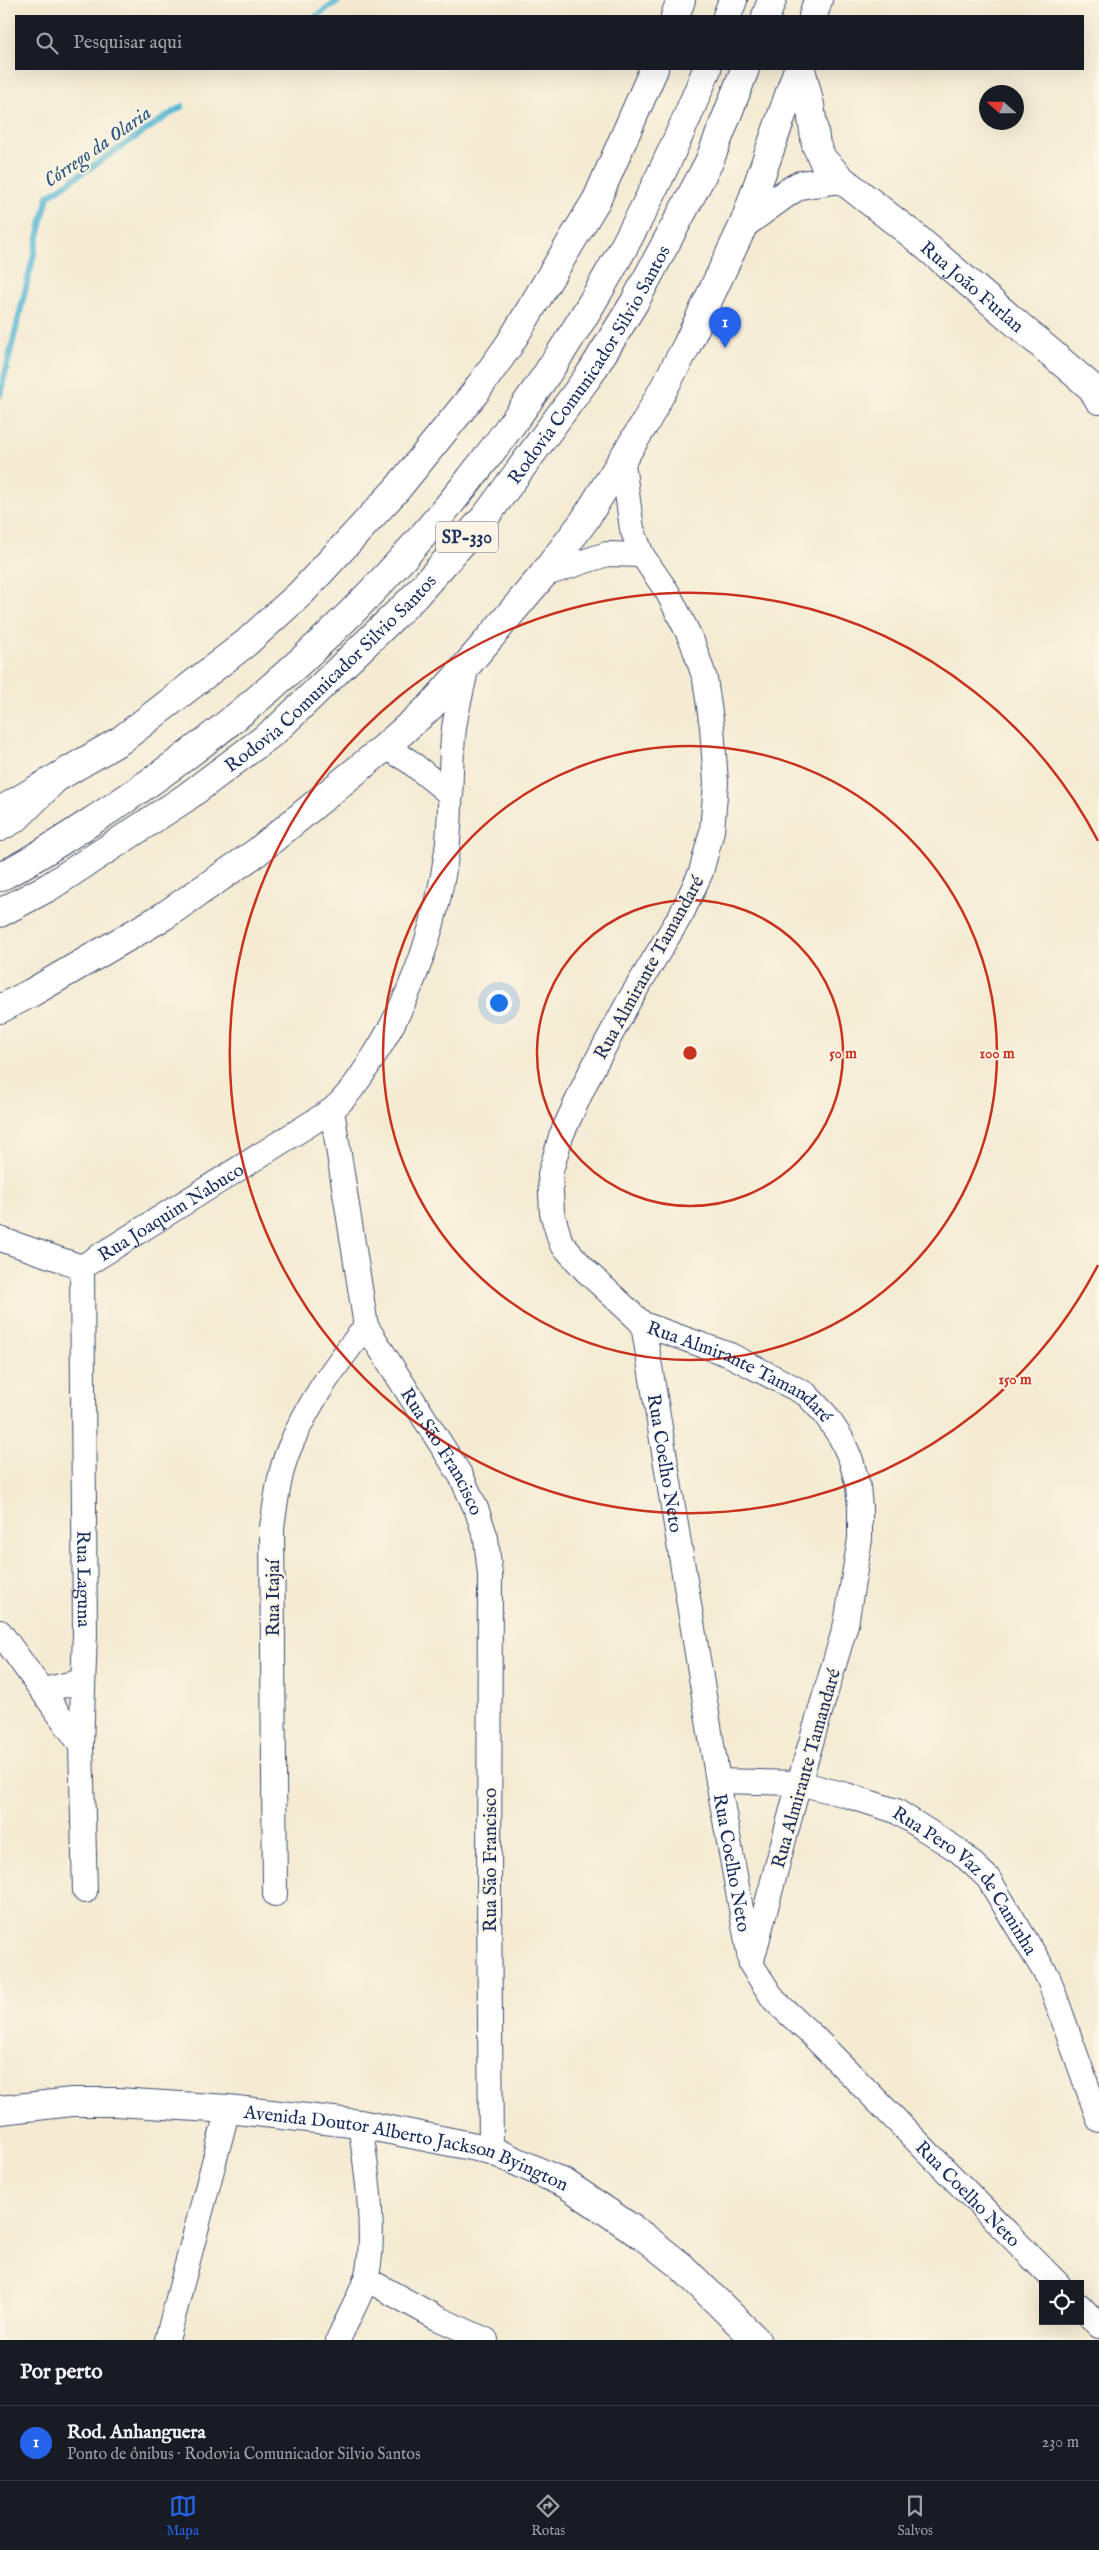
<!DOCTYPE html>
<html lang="pt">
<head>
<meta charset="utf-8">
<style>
  :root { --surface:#171b24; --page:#242831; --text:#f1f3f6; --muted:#9ea1a6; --line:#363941; --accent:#2563eb }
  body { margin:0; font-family:"IM FELL English",serif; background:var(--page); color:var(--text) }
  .controls { position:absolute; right:15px; bottom:15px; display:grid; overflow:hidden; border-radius:0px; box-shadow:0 5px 20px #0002 }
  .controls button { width:45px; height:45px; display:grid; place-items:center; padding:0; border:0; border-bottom:1px solid var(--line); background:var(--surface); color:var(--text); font:25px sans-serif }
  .compass { position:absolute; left:979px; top:85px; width:45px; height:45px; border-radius:50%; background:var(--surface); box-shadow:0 5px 20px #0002; rotate:291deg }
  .you { position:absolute; left:498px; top:1002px; width:18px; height:18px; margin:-12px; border:4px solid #fff; border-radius:50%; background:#1a73e8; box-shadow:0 0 0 8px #1a73e833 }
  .badge { display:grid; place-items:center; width:32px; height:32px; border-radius:50%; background:var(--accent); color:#fff; font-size:16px; font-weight:700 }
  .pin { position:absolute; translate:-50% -41px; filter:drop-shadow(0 1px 2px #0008) }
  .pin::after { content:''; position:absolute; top:26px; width:18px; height:15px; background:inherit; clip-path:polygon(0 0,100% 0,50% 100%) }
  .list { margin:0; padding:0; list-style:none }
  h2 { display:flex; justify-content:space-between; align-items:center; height:65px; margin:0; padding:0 20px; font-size:21px }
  h2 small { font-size:16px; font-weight:400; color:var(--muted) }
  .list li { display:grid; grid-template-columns:32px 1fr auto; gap:15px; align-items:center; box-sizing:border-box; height:75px; padding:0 20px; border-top:1px solid var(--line) }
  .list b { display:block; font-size:19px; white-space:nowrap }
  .list p { margin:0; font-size:16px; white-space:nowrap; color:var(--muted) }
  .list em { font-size:16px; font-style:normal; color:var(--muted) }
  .icon { flex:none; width:28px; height:28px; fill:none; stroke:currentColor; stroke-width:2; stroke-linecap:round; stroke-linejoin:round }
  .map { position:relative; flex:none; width:1099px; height:2340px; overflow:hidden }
  .search { position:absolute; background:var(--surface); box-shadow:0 5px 20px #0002; left:15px; right:15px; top:15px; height:55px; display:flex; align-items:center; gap:12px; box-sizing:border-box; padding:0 18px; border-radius:0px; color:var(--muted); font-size:19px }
  .sheet { height:140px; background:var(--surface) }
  nav { display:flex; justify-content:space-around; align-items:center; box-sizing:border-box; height:70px; border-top:1px solid var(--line); background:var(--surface); font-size:14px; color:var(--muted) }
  nav a { display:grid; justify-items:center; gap:2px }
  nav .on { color:var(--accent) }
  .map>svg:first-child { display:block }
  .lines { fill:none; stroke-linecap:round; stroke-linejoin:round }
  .stream { stroke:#54b7d3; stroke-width:6 }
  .street-casing { stroke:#3c4b70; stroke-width:26 }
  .secondary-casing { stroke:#3c4b70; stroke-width:30 }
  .highway-casing { stroke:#3c4b70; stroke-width:30 }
  .street { stroke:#fff; stroke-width:24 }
  .secondary { stroke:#fff; stroke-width:28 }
  .highway { stroke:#fff; stroke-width:28 }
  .ring { fill:none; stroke:#c8321e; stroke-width:2.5 }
  .labels { text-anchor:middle; stroke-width:4; stroke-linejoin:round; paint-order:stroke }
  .shield { fill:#fcf5e5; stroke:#5e6a86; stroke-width:1 }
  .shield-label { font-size:18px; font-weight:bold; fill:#1b2f5e }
  .street-label { font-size:19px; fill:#1b2f5e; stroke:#fcf5e5 }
  .water-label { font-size:20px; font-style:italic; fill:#2c5881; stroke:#fcf5e5 }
  .centre { fill:#c8321e; stroke:#fcf5e5; stroke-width:2.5 }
  .ring-label { font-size:15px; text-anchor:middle; font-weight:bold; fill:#c8321e; stroke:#fcf5e5; stroke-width:4; stroke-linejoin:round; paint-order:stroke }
</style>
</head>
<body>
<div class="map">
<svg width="1099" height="2340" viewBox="0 0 1099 2340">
  <rect width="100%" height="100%" fill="#fcf5e5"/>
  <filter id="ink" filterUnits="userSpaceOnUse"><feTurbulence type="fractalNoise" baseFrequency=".02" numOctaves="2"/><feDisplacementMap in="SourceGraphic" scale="10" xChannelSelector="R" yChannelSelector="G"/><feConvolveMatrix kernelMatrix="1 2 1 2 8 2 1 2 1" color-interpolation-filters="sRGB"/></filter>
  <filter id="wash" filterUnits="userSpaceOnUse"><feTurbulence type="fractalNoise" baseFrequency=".0096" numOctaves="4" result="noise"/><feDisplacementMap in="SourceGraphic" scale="20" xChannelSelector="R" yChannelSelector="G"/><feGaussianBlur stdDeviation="1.12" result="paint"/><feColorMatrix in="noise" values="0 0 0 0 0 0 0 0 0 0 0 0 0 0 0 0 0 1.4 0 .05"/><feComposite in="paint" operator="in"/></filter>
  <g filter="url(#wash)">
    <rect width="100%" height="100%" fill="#f5ebd3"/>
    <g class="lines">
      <g class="stream">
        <polyline points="316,16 340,0"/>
        <polyline points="0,395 48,196 182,106"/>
      </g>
    </g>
  </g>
  <g filter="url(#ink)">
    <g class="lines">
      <defs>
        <g id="street">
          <path id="s1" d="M 622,457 L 632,529 L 642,555 L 668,593 L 692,641 L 705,679 L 712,727 L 716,783 L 712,831 L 701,872 L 682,913 L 630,999 L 589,1075 L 561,1136 L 550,1174 L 552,1213 L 561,1243 L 586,1271 L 643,1324 L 730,1355 L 806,1394 L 825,1414 L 841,1438 L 851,1460 L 858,1486 L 860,1508 L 860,1539 L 846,1624 L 799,1783 L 751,1964"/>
          <polyline points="543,575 607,554 642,555"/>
          <path id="s2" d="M 467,665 C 463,686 457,707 454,728 C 449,768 452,810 447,850 C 438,917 416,986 382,1043 C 368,1066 352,1093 332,1110 L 366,1326 L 461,1476 L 477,1511 L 486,1538 L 490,1575 L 489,1893 L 491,2150"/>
          <polyline points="385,747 409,761 451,795"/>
          <path id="s3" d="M 0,1239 L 82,1267 L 332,1110"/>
          <path id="s4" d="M 82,1267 L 85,1633 L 81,1745 L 85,1891"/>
          <path id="s5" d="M 643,1324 L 718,1781 L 751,1964 L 774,2000 L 813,2036 L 1058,2284"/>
          <polyline points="0,1632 81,1745"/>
          <polyline points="43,1690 83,1681"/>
          <path id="s6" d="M 718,1781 L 799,1783 L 846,1795 L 896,1811 L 959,1851 L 988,1878 L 1048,1977 L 1099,2120"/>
          <path d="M 275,1894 L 272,1527 C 276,1501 279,1473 289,1449 C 308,1403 336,1364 366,1326"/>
          <polyline points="366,2279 437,2318 486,2340"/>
          <polyline points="1080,2306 1099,2326"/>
          <polyline points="167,2340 228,2109"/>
          <path d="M 338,2340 C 347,2320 358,2301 365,2281 C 378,2244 366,2164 360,2124"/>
        </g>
        <g id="secondary">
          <polyline points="675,16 681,0"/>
          <polyline points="813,16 818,0"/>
          <path id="s7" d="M 801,69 L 810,105 L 816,145 L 823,160 L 841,179 L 914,236 L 1091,387 L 1099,400"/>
          <polyline points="744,224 788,192 800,185 841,179"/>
          <polyline points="0,811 121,740 246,643 301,593 397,489 474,394 509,345 597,199 654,69"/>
          <polyline points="0,1009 31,993 164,916 257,852 385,747 431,706 467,665 543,575 584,521 645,423 686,347 744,224 798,69"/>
          <path id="s8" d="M 0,2110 L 72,2102 L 117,2102 L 228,2109 L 360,2124 L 491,2150 L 566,2184 L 643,2236 L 681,2266 L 756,2340"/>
        </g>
        <g id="highway">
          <polyline points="727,16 733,0"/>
          <polyline points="766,16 772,0"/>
          <polyline points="0,827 16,818 54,780"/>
          <path d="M 0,877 C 39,857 75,832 112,808 C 381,631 589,367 707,69"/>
          <path id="s9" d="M 0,913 L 49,887 L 184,799 L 276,730 L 413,598 L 486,516 L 590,374 L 634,303 L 709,162 L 745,69"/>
        </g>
      </defs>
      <use href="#street" class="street-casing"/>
      <use href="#secondary" class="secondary-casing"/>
      <use href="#highway" class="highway-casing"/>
      <use href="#street" class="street"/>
      <use href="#secondary" class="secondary"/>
      <use href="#highway" class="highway"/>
    </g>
  </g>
  <g class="ring">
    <circle cx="690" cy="1053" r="153"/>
    <circle cx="690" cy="1053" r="307"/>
    <path d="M1098 1265A460 460 0 1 1 1098 841"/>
  </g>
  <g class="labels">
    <rect class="shield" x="436" y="521.5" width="62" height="31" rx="4"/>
    <g class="shield-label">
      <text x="467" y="543">SP-330</text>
    </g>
    <g class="street-label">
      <text dy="7" stroke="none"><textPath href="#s7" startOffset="290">Rua João Furlan</textPath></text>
      <text dy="7" stroke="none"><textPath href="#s9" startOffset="815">Rodovia Comunicador Silvio Santos</textPath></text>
      <text dy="7" stroke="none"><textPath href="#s9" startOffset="410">Rodovia Comunicador Silvio Santos</textPath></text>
      <text transform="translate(648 967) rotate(-61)" y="7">Rua Almirante Tamandaré</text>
      <text dy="7" stroke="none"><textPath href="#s3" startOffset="191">Rua Joaquim Nabuco</textPath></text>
      <text dy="7" stroke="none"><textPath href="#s1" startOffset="1069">Rua Almirante Tamandaré</textPath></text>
      <text dy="7" stroke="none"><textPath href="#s2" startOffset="841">Rua São Francisco</textPath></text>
      <text dy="7" stroke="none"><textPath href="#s5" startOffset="141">Rua Coelho Neto</textPath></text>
      <text dy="7" stroke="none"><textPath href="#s4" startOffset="312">Rua Laguna</textPath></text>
      <text transform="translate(272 1598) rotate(-90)" y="7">Rua Itajaí</text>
      <text transform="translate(805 1768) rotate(-74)" y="7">Rua Almirante Tamandaré</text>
      <text transform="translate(489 1860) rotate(-90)" y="7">Rua São Francisco</text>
      <text dy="7" stroke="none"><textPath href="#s5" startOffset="546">Rua Coelho Neto</textPath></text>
      <text dy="7" stroke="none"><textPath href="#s6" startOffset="282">Rua Pero Vaz de Caminha</textPath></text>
      <text dy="7" stroke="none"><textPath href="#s8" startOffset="412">Avenida Doutor Alberto Jackson Byington</textPath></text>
      <text dy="7" stroke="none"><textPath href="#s5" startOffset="966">Rua Coelho Neto</textPath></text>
    </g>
    <g class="water-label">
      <text transform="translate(97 146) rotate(-35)" y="7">Córrego da Olaria</text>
    </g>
  </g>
  <circle cx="690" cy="1053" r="8" class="centre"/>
  <g class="ring-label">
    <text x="843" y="1058">50 m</text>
    <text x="997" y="1058">100 m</text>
    <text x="1015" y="1384">150 m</text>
  </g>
</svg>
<div class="controls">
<button><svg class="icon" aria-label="locate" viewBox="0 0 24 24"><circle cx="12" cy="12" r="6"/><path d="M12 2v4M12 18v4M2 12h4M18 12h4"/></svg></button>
</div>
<svg class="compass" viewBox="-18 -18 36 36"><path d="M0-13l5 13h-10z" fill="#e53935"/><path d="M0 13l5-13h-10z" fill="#9ea1a6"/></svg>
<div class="you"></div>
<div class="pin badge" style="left:725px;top:348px">1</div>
<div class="search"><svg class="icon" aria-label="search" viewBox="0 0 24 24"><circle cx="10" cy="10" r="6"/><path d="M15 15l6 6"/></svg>Pesquisar aqui</div>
</div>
<section class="sheet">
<h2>Por perto<small></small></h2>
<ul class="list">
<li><span class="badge">1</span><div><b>Rod. Anhanguera</b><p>Ponto de ônibus · Rodovia Comunicador Silvio Santos</p></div><em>230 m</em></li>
</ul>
</section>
<nav>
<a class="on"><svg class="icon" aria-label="map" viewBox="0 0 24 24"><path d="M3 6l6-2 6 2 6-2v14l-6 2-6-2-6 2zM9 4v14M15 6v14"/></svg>Mapa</a>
<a><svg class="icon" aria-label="directions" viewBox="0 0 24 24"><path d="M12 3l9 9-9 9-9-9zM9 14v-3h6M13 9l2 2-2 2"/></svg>Rotas</a>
<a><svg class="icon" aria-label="saved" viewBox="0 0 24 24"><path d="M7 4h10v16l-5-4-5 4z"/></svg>Salvos</a>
</nav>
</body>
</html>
